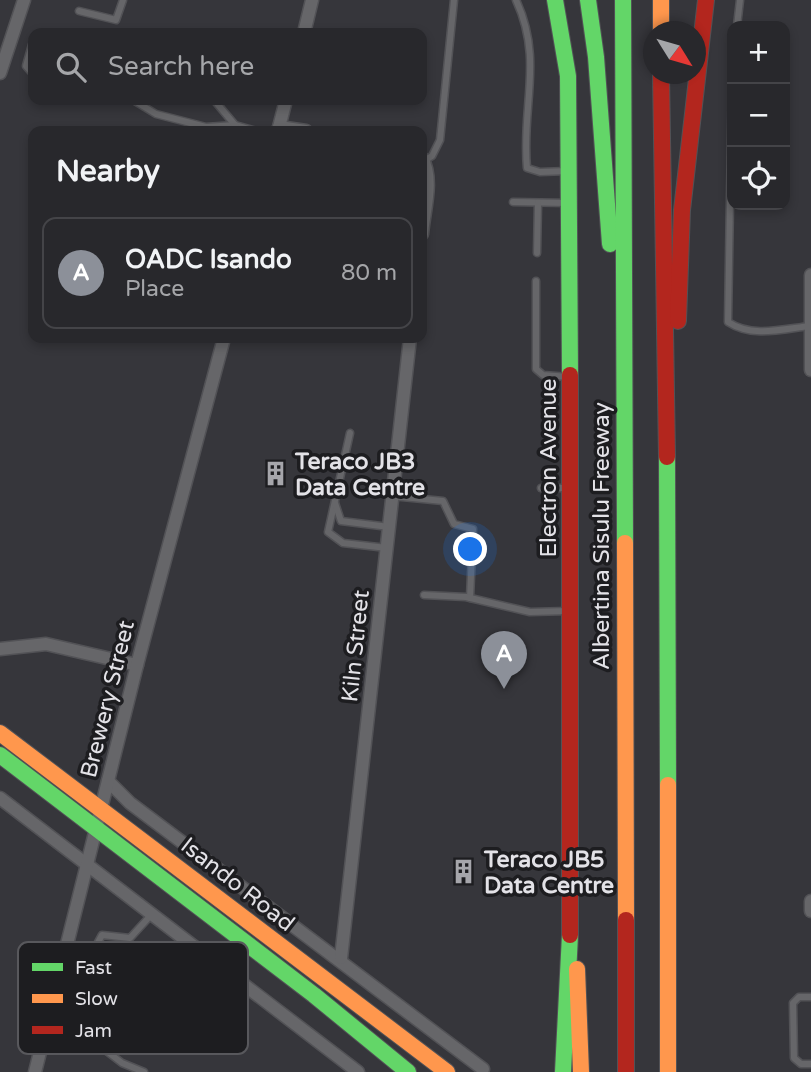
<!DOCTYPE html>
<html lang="en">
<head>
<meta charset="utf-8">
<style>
  :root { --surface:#28282c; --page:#303034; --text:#f1f3f6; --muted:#a5a6a9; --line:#444448; --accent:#8c9099 }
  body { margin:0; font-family:"Varela Round",sans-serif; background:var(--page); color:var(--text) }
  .controls { position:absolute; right:21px; top:21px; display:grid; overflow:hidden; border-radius:14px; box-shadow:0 4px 10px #0003 }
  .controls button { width:63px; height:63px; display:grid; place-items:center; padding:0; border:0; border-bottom:2px solid var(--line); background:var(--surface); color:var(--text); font:35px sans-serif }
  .compass { position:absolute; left:643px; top:21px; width:63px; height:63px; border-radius:50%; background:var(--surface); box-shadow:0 4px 10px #0003; rotate:127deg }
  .you { position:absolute; left:471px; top:550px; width:24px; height:24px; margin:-18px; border:5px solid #fff; border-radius:50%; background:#1a73e8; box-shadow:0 0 0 10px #1a73e833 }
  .badge { display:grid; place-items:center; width:46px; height:46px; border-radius:50%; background:var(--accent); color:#fff; font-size:23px; font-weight:700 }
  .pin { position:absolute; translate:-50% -58px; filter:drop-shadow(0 2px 4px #0008) }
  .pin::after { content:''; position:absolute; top:37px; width:24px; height:21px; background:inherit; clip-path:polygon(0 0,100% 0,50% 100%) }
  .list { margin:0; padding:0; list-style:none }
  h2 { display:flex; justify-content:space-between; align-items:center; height:91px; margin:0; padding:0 28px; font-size:30px }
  h2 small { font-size:23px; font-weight:400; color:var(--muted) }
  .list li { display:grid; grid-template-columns:46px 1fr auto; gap:21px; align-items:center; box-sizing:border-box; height:112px; margin:0 14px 14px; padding:0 14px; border:2px solid var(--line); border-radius:14px }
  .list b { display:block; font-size:26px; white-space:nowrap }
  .list p { margin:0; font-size:23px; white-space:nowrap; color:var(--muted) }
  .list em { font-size:23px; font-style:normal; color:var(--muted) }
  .icon { flex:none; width:38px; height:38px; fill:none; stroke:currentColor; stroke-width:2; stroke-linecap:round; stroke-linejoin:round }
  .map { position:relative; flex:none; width:811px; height:1072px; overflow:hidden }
  .search { position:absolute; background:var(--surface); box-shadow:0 4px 10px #0003; left:28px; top:28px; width:399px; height:77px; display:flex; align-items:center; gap:18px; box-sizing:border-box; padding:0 24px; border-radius:14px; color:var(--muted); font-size:26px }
  .panel { position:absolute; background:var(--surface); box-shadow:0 4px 10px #0003; left:28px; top:126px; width:399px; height:217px; border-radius:14px }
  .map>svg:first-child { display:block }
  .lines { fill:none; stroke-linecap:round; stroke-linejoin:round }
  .lane-casing { stroke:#525256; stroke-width:9 }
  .street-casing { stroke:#525256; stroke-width:15 }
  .fast-casing { stroke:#525256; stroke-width:18 }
  .slow-casing { stroke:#525256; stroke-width:18 }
  .jam-casing { stroke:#525256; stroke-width:18 }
  .lane { stroke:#666669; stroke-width:6 }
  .street { stroke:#666669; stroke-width:12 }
  .fast { stroke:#63d668; stroke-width:16 }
  .slow { stroke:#ff974d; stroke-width:16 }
  .jam { stroke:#b3261e; stroke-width:16 }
  .labels { text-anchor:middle; stroke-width:7; stroke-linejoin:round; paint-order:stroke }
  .poi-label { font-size:23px; font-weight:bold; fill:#e3e2e7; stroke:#1d1d20; text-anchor:start }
  .street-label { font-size:23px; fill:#e3e2e7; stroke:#1d1d20 }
  .key { fill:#1d1d20; stroke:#58585c; stroke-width:2 }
  .key-label { font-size:19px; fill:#e3e2e7 }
</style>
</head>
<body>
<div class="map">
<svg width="811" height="1072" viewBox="0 0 811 1072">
  <rect width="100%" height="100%" fill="#36363b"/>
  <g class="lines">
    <defs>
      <g id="lane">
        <path d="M 516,0 C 544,60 521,107 527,168 L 540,172 L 568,171"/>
        <polyline points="79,11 116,20 123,0"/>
        <polyline points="737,26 740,0"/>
        <polyline points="33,41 26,66 33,74"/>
        <path d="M 732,79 L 728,322 C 752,338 783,329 810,326"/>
        <polyline points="133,100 156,114 206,127 235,125 256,131"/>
        <polyline points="214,100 235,125"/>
        <polyline points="424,161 432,156 440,140 454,0"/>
        <polyline points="513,202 568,203"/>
        <polyline points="537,253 538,203"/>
        <polyline points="536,281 536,369 543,375 569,377"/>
        <polyline points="350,433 328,532 343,543 387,548"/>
        <polyline points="541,488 567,488"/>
        <polyline points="392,496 443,501 454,524 473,529 470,598"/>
        <polyline points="335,503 341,521 389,527"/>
        <polyline points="424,595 466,597 530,612 568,611"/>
        <polyline points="811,997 799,997 793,1003 794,1058 801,1064 811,1064"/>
        <polyline points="144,1072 122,1063 100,1046 89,981 95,948 102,935 130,938 152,914"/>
      </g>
      <g id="street">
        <polyline points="304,33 312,0"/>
        <polyline points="0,73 24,0"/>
        <polyline points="279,127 306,131"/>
        <polyline points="278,131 286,100"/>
        <path d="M 422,158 C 434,179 424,210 422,234"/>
        <polyline points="811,275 811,370"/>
        <polyline points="0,649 46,644 137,665"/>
        <polyline points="108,781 130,803 483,1069"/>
        <polyline points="0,798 358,1072"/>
        <polyline points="811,911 811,901"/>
        <polyline points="341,958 410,338"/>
        <polyline points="35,1072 137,665 224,338"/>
      </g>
      <g id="fast">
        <polyline points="555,0 568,76 570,375"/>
        <polyline points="588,0 596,57 610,244"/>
        <polyline points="623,0 625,543"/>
        <polyline points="667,457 668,785"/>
        <polyline points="0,755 314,995 408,1072"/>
        <polyline points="563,1072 570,935"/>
      </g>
      <g id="slow">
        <polyline points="661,0 661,32"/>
        <polyline points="625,543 626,920"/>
        <polyline points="0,733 447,1072"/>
        <polyline points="668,785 668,1072"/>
        <polyline points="577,969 581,1072"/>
      </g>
      <g id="jam">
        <polyline points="661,74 667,457"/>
        <polyline points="678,321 682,210 706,0"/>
        <polyline points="570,375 570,935"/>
        <polyline points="626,920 626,1072"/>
      </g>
    </defs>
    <use href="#lane" class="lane-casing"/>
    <use href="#street" class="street-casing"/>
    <use href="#fast" class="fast-casing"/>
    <use href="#slow" class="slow-casing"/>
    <use href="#jam" class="jam-casing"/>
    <use href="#lane" class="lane"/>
    <use href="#street" class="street"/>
    <use href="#fast" class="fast"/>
    <use href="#slow" class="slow"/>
    <use href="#jam" class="jam"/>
  </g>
  <defs>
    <symbol id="building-bare" viewBox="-9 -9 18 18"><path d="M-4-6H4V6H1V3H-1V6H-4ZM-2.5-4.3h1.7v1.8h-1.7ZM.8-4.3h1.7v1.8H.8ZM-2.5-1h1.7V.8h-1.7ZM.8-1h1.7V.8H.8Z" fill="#a6a6ab" stroke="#1d1d20" stroke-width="2.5" paint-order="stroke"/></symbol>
  </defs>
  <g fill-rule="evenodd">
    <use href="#building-bare" x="258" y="456" width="35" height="35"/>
    <use href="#building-bare" x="446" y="854" width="35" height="35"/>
  </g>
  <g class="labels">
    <g class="poi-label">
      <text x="295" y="469">Teraco JB3<tspan x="295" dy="26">Data Centre</tspan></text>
      <text x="484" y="867">Teraco JB5<tspan x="484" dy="26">Data Centre</tspan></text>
    </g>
    <g class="street-label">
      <text transform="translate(548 468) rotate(-90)" y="8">Electron Avenue</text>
      <text transform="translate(601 536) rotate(-90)" y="8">Albertina Sisulu Freeway</text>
      <text transform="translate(355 646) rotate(-84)" y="8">Kiln Street</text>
      <text transform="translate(107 699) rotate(-76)" y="8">Brewery Street</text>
      <text transform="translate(238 884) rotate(38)" y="8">Isando Road</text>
    </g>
  </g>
  <rect x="18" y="942" width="230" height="112" rx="10" class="key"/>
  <rect x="32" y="963" width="31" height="8" fill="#63d668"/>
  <rect x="32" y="994" width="31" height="9" fill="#ff974d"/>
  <rect x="32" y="1026" width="31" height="8" fill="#b3261e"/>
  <g class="key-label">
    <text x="75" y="974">Fast</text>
    <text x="75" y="1005">Slow</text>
    <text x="75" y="1037">Jam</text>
  </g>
</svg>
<div class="controls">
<button>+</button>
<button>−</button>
<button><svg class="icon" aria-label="locate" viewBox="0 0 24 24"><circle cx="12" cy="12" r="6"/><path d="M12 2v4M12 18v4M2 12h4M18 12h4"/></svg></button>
</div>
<svg class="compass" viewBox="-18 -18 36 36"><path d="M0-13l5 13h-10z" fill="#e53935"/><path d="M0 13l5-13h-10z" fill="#a5a6a9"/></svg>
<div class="you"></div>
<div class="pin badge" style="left:504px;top:689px">A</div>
<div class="search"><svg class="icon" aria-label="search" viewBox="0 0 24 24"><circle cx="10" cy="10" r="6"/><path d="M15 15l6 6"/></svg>Search here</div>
<section class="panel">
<h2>Nearby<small></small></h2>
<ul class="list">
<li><span class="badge">A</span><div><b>OADC Isando</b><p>Place</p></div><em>80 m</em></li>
</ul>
</section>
</div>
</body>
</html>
